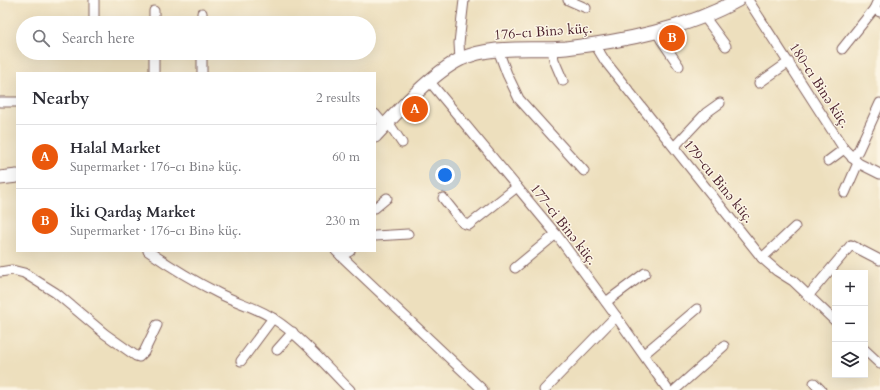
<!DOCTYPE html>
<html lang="en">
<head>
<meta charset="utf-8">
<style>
  :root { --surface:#fff; --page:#f2f2f3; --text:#2b2b33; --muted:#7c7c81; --line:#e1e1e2; --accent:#ea580c }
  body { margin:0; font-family:Cardo,serif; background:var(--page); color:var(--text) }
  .controls { position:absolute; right:12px; bottom:12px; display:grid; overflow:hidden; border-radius:0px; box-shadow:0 4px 16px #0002 }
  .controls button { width:36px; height:36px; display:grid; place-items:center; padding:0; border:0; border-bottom:1px solid var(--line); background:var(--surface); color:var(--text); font:20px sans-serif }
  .you { position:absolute; left:445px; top:175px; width:14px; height:14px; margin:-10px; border:3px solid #fff; border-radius:50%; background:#1a73e8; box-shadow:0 0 0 6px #1a73e833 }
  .badge { display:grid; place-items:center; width:26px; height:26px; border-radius:50%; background:var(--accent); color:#fff; font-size:13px; font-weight:700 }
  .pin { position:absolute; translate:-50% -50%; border:2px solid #fff; box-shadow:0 1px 4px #0006 }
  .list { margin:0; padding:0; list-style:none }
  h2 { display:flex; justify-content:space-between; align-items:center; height:52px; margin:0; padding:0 16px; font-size:17px }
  h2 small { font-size:13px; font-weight:400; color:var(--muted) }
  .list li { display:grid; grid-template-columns:26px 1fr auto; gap:12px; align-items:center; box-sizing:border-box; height:64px; padding:0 16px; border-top:1px solid var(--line) }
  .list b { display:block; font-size:15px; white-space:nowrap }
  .list p { margin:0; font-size:13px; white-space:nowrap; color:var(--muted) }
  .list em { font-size:13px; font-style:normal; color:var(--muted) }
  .icon { flex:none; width:22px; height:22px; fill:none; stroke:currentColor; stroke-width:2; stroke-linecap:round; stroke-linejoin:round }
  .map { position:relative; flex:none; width:880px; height:390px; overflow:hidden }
  .search { position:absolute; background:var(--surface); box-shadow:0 4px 16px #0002; left:16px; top:16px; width:360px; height:44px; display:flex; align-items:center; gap:10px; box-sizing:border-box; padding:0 14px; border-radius:22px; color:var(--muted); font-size:15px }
  .panel { position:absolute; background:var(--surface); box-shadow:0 4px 16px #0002; left:16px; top:72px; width:360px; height:180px; border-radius:0px }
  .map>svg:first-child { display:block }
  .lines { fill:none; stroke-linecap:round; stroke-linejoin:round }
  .street-casing { stroke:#83625e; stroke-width:11 }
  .secondary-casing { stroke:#83625e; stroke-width:15 }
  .street { stroke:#fff; stroke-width:9 }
  .secondary { stroke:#fff; stroke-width:13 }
  .labels { text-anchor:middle; stroke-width:3; stroke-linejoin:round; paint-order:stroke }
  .street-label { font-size:14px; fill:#4a1f2b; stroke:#fcf5e5 }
</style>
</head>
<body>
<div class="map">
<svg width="880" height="390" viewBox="0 0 880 390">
  <rect width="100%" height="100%" fill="#fcf5e5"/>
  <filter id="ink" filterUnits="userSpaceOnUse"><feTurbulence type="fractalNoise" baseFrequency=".025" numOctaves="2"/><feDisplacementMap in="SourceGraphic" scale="8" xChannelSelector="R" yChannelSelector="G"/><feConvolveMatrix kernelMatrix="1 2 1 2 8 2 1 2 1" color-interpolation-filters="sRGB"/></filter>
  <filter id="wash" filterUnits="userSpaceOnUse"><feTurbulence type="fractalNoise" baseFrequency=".012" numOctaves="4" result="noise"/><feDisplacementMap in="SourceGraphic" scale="16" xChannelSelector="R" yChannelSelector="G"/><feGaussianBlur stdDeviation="0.9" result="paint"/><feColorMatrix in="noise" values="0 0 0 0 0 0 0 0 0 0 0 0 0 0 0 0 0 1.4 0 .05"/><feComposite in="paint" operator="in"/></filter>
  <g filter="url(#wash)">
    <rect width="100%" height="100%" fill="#eddfbd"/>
  </g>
  <g filter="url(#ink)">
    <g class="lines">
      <defs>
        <g id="street">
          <polyline points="568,0 586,8"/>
          <polyline points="748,0 844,149 858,163 880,174"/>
          <polyline points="878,0 874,9 880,12"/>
          <polyline points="154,11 154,23"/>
          <polyline points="202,13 202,23"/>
          <polyline points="703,15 726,46"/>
          <polyline points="94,23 94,0"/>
          <polyline points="657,32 662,41 679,66"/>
          <polyline points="594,43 605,61 762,258 777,271 793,281 835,321"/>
          <polyline points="552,48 554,60 563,81"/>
          <polyline points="842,49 874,9"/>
          <polyline points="498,50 507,74 519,99 584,171"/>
          <polyline points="154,53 154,73"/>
          <polyline points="202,53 202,73"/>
          <polyline points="460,60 459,43 464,0"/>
          <polyline points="430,82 556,234 616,316 668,390"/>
          <polyline points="759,83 789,62"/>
          <polyline points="0,102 17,102"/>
          <polyline points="375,114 385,126"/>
          <polyline points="388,122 402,143"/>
          <polyline points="674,147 706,113 720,103"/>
          <polyline points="852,158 858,151 880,103"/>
          <polyline points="828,161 844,149"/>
          <polyline points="845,193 858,163"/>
          <polyline points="443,198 463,223 469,225 517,187"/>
          <polyline points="375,208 387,198"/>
          <polyline points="375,236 408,234"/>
          <path d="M 148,251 C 171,267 194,281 218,293 C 237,303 257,307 274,319 C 303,338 325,365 350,390"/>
          <polyline points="336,251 483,390"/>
          <polyline points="341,256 350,251"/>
          <polyline points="762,258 795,227"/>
          <polyline points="515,268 556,234"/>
          <polyline points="0,272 12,270 24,273 56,293 105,334 136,356 139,357 144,352 157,325"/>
          <polyline points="808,296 851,245 880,260"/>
          <polyline points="606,302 645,273"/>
          <polyline points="277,350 293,332"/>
          <polyline points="865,350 880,364"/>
          <polyline points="644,354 697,309"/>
          <polyline points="241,361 273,318"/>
          <polyline points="814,383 821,390"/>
          <polyline points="544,390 616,316"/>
          <polyline points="675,390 724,346"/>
        </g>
        <g id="secondary">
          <path d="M 375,136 C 397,112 432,73 461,59 C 494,44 531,51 566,48 C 624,41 686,29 738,0"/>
          <polyline points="0,178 17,176"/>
        </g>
      </defs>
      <use href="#street" class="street-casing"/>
      <use href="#secondary" class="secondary-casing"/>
      <use href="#street" class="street"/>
      <use href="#secondary" class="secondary"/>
    </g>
  </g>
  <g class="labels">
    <g class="street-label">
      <text transform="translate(543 31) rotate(-4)" y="5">176-cı Binə küç.</text>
      <text transform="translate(820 85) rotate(57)" y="5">180-cı Binə küç.</text>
      <text transform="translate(719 181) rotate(51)" y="5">179-cu Binə küç.</text>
      <text transform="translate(564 224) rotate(52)" y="5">177-ci Binə küç.</text>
    </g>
  </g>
</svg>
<div class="controls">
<button>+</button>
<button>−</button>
<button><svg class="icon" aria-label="layers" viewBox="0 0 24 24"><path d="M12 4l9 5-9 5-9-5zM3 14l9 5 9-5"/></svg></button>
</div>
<div class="you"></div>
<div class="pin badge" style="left:415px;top:109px">A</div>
<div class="pin badge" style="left:672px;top:38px">B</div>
<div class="search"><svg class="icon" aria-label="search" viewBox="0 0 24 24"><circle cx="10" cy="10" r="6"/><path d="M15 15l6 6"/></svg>Search here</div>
<section class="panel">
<h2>Nearby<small>2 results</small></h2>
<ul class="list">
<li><span class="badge">A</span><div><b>Halal Market</b><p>Supermarket · 176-cı Binə küç.</p></div><em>60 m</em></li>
<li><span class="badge">B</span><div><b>İki Qardaş Market</b><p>Supermarket · 176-cı Binə küç.</p></div><em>230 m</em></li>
</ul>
</section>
</div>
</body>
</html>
